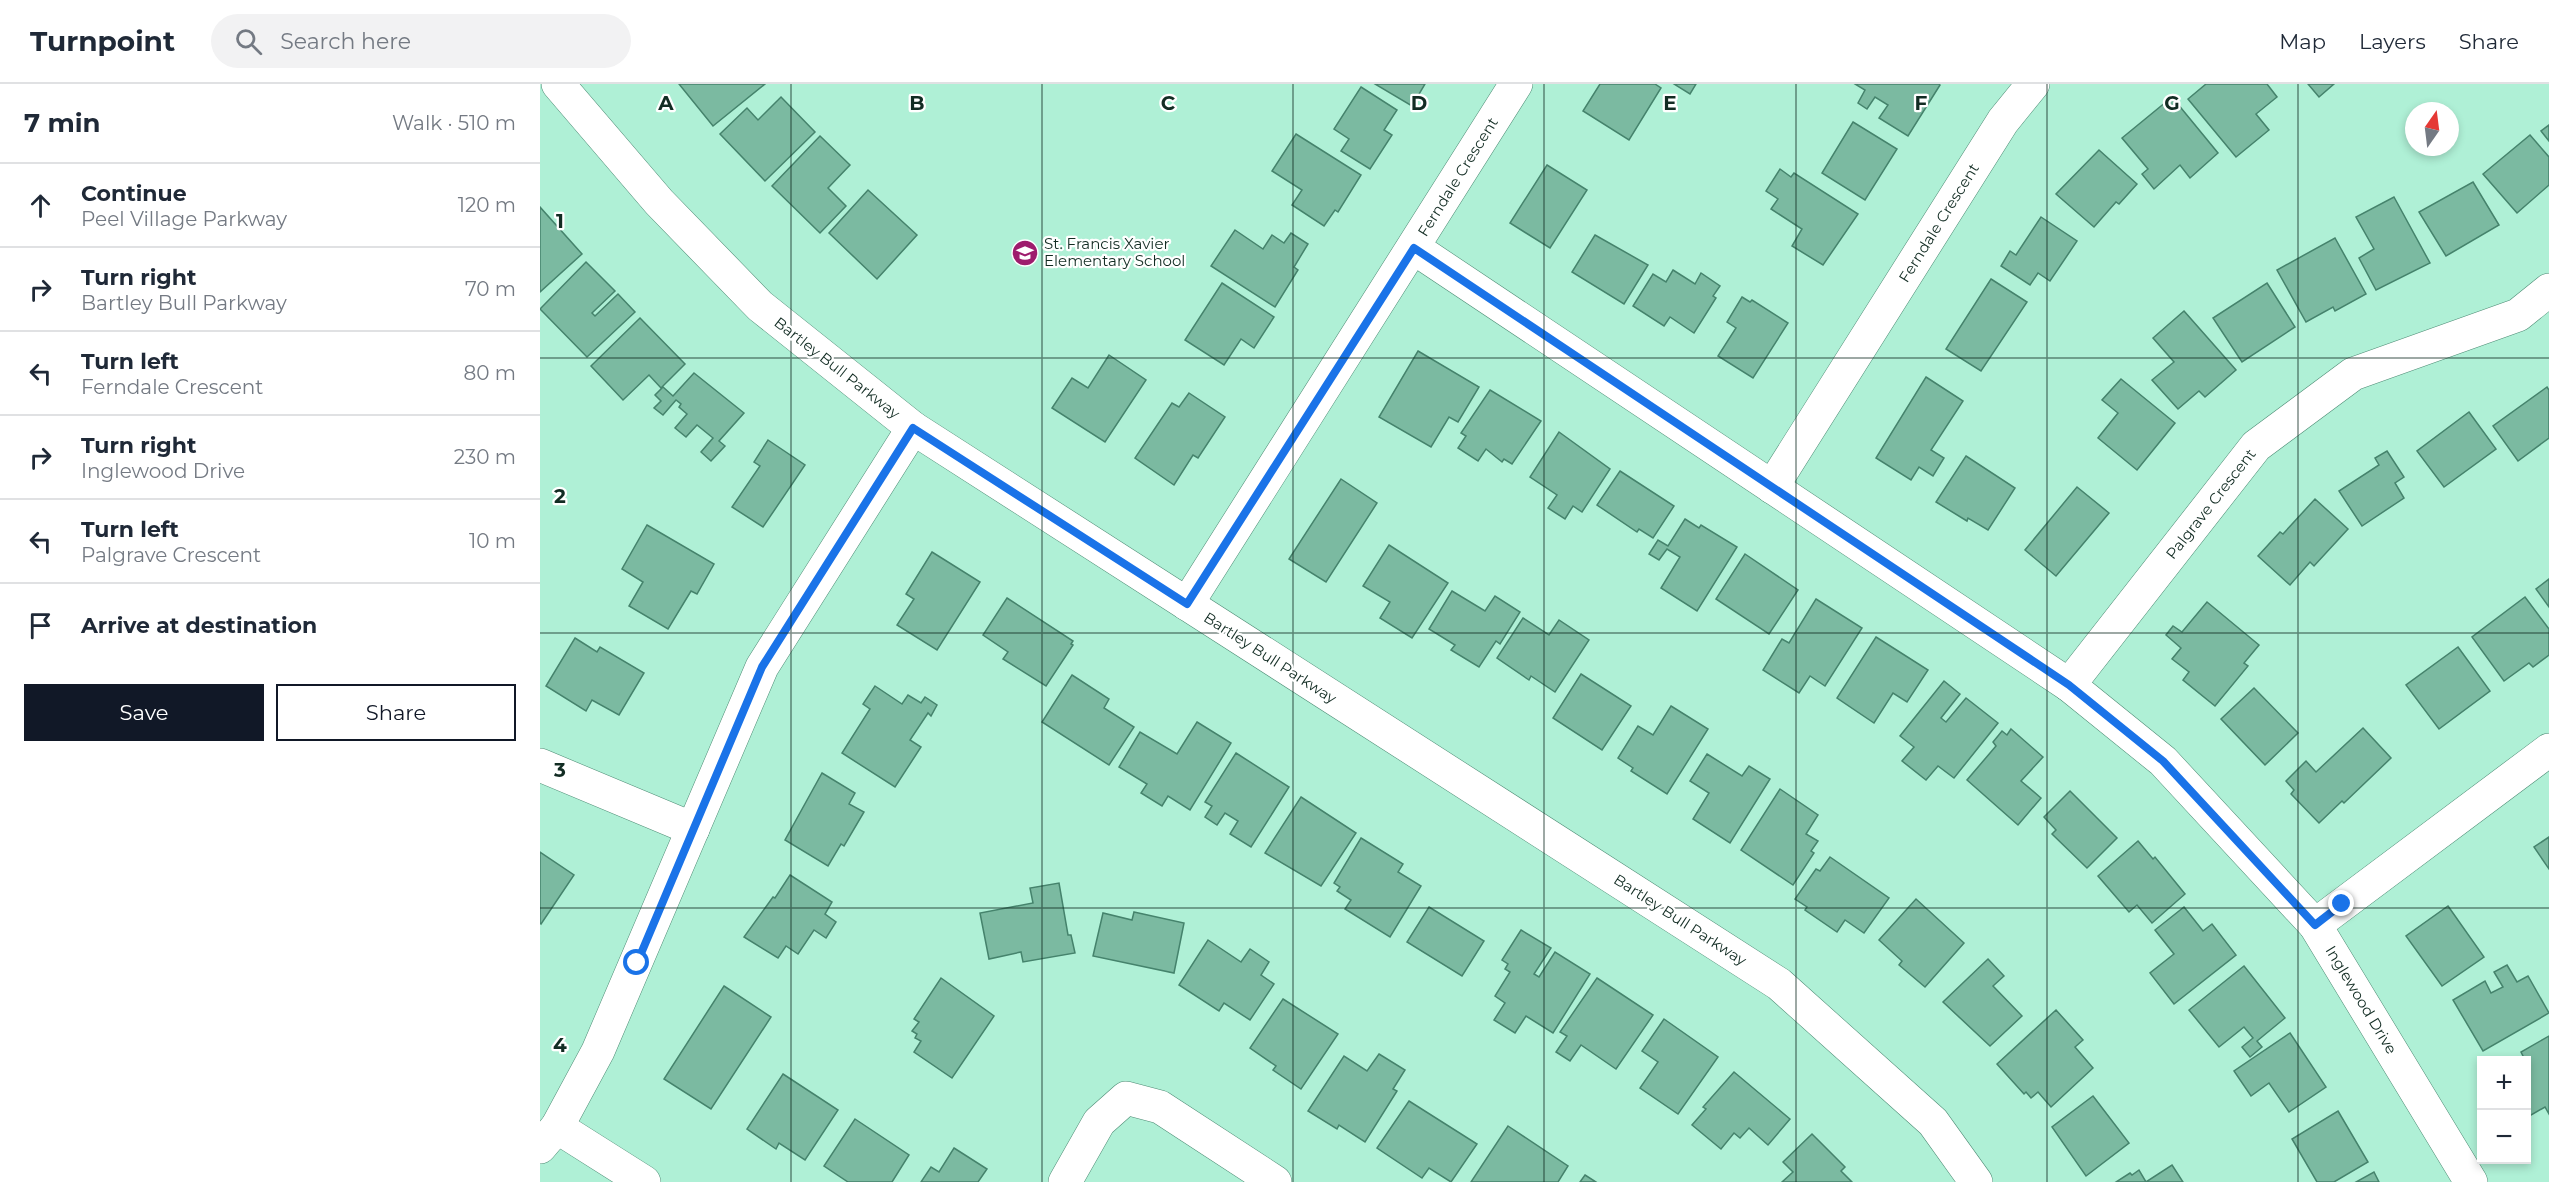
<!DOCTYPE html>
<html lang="en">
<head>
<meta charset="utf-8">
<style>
  :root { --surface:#fff; --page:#f2f2f3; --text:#1f2937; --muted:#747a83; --line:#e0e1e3; --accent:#111827 }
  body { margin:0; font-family:Montserrat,sans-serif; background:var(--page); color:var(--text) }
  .controls { position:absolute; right:18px; bottom:18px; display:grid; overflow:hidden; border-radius:0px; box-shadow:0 3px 9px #0003 }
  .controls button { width:54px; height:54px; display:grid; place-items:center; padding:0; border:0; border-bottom:2px solid var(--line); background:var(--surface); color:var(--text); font:30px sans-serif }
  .compass { position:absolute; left:1865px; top:18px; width:54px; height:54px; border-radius:50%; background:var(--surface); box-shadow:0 3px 9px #0003; rotate:14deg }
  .stop { position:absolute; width:18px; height:18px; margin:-14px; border:4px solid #1a73e8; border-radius:50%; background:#fff }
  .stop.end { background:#1a73e8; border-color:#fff; box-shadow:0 2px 6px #0008 }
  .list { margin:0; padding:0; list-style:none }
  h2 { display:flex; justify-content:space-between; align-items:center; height:78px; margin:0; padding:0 24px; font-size:26px }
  h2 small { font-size:20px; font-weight:400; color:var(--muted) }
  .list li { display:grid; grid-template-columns:39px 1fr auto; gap:18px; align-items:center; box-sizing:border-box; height:84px; padding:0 24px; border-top:2px solid var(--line) }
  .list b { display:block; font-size:22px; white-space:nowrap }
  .list p { margin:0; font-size:20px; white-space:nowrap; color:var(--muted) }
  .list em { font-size:20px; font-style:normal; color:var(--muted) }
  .actions { display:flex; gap:12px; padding:18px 24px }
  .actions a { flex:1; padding:14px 0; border:2px solid var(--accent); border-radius:0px; text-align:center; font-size:21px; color:var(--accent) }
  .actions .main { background:var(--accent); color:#fff }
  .icon { flex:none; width:33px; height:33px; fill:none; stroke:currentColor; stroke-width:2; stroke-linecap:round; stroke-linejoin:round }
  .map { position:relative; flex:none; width:2009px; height:1098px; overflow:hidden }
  header { display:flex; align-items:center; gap:36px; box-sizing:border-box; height:84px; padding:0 30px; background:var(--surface); border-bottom:2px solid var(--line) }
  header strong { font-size:28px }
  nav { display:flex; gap:33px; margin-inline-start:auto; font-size:21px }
  .search { width:420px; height:54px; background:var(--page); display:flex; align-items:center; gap:15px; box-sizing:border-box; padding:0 21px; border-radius:33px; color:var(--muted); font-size:22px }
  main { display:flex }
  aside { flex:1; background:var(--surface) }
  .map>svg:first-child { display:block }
  .building { fill:#7bbaa1; stroke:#45836c; stroke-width:1.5 }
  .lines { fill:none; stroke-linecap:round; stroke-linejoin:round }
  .street-casing { stroke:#4e8c75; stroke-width:34 }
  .secondary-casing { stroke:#4e8c75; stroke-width:34 }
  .street { stroke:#fff; stroke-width:33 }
  .secondary { stroke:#fff; stroke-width:33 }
  .route { stroke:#1a73e8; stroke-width:8 }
  .grid { fill:none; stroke:#122c23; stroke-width:1.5; stroke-opacity:0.55 }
  .labels { text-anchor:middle; stroke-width:4.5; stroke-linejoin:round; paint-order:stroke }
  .street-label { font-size:15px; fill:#122c23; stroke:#fff }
  .poi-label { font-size:15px; fill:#122c23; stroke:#fff; text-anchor:start }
  .grid-label { font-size:20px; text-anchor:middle; font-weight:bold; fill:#122c23; stroke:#fff; stroke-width:4.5; stroke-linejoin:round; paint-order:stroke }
</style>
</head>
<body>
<header>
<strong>Turnpoint</strong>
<div class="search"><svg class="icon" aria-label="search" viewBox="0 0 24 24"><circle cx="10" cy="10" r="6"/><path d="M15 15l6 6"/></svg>Search here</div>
<nav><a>Map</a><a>Layers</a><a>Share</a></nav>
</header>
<main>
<aside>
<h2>7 min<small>Walk · 510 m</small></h2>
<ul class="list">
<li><svg class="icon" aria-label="ahead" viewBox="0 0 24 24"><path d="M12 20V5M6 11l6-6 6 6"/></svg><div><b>Continue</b><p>Peel Village Parkway</p></div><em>120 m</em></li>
<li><svg class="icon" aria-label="right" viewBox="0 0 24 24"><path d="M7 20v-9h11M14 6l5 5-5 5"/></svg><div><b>Turn right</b><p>Bartley Bull Parkway</p></div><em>70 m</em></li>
<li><svg class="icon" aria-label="left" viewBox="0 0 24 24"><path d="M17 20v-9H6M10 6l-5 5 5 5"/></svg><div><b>Turn left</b><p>Ferndale Crescent</p></div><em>80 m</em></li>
<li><svg class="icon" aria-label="right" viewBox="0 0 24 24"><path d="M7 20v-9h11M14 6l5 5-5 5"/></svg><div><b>Turn right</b><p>Inglewood Drive</p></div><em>230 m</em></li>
<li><svg class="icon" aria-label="left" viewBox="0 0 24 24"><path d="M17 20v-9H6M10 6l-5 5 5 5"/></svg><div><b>Turn left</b><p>Palgrave Crescent</p></div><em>10 m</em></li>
<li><svg class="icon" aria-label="arrive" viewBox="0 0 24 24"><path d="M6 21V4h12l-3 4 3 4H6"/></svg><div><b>Arrive at destination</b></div></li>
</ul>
<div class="actions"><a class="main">Save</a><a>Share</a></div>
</aside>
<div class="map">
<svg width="2009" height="1098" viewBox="0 0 2009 1098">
  <rect width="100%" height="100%" fill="#aff0d6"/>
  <g class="building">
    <polygon points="139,0 225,0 173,42"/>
    <polygon points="835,0 885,0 872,22"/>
    <polygon points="1060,0 1115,0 1121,4 1089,56 1043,27"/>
    <polygon points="1134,0 1156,0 1150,10"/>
    <polygon points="1315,0 1399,0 1400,1 1368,52 1339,34 1348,21 1335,13 1327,25 1318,19 1325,6"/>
    <polygon points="1666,0 1727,0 1737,13 1716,30 1729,46 1696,73 1648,15"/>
    <polygon points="1768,0 1794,0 1779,13"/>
    <polygon points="821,3 857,26 844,46 852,51 830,85 801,67 809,55 794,45"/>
    <polygon points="241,13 275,48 225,97 180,50 207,24 218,36"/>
    <polygon points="1632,13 1678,69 1650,94 1640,81 1614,105 1602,90 1608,85 1582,54"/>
    <polygon points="1313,38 1357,65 1325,116 1282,89"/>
    <polygon points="2009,41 2009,57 2001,47"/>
    <polygon points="756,50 821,91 798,128 795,126 784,142 752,121 762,106 732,87"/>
    <polygon points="1990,51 2009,73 2009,101 1977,129 1943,90"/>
    <polygon points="280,52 310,81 288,104 306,122 280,149 232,102"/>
    <polygon points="1559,66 1597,100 1579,120 1576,118 1554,143 1516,110"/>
    <polygon points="1007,81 1047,106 1010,164 970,139"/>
    <polygon points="1240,85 1251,93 1254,89 1318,130 1283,181 1252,162 1262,145 1231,125 1238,115 1226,107"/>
    <polygon points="1933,98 1959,141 1906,172 1879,128"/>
    <polygon points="328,106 377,151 337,195 289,149"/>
    <polygon points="1854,113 1890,179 1836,206 1819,174 1834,165 1816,133"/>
    <polygon points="0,123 42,170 0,208"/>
    <polygon points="1501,133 1537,157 1510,197 1498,189 1490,201 1461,182 1470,167 1476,171"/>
    <polygon points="695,146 723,165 732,151 744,159 751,149 768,160 754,183 758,186 735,223 671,182"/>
    <polygon points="1055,151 1108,181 1084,220 1032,188"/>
    <polygon points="1795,154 1826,210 1795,227 1793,223 1766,238 1737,186"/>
    <polygon points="46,178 75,207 52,229 55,232 78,210 95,228 47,273 0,225"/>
    <polygon points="1133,186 1155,200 1161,189 1180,202 1173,212 1176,214 1154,249 1130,233 1124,242 1093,222 1113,190 1126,198"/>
    <polygon points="1451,195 1487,218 1441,287 1406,265"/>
    <polygon points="682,199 734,233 714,264 701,255 684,281 645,256"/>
    <polygon points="1727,199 1755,243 1702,278 1673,234"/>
    <polygon points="1202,213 1210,218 1212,216 1248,239 1213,294 1178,272 1196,244 1187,238"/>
    <polygon points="1644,227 1696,286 1665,313 1659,307 1638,325 1612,296 1634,278 1613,254"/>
    <polygon points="100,234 145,280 121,304 109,291 83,316 51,282"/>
    <polygon points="878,267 939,303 918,338 909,333 891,363 839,333"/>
    <polygon points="569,271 606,296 565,358 512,324 532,294 548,304"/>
    <polygon points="154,289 204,329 179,357 185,362 171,377 161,368 173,354 157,341 146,353 135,344 147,330 139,323 141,320 136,316 123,331 114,324 121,317 115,311 123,303 133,312"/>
    <polygon points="1386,293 1423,317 1391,366 1404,374 1393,392 1379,383 1371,396 1336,374"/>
    <polygon points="1581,295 1635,339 1597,386 1558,354 1578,329 1562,316"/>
    <polygon points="2007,303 2009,306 2009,354 1978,377 1953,342"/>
    <polygon points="950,306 1001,337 972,380 964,375 962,378 946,365 938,377 918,364 926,352 921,349"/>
    <polygon points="649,309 685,333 658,374 653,371 634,401 595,374 632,319 639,323"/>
    <polygon points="1929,328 1956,365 1904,403 1877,367"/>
    <polygon points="1019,348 1070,385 1042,428 1033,422 1025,435 1008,424 1017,411 990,393"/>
    <polygon points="228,356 265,381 223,443 192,423 220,382 214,378"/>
    <polygon points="1847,367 1864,393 1855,399 1864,414 1822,442 1799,407 1839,381 1835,374"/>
    <polygon points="1426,372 1475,404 1448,446 1428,434 1427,437 1396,418"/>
    <polygon points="1080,387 1134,422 1113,454 1099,445 1097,448 1057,421"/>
    <polygon points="801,395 837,419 786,498 749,475"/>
    <polygon points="1537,403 1569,429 1516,492 1485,466"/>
    <polygon points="1775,415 1808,445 1774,482 1770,478 1750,501 1718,472 1740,448 1743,450"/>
    <polygon points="1145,435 1159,444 1161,441 1197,463 1157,527 1121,504 1140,473 1127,465 1119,476 1109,470 1118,456 1128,462"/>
    <polygon points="107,441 174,480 157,510 151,507 128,545 89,522 103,498 82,485"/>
    <polygon points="849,461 908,499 872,554 840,534 850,518 823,502"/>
    <polygon points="392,468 440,498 397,566 357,541 374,515 366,510"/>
    <polygon points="1205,470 1258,506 1229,550 1176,515"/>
    <polygon points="2009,495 2009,523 1996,505"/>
    <polygon points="912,507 945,527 955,512 980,528 960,560 956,557 939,583 911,566 915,561 889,545"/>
    <polygon points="1985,513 2009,545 2009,571 1993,583 1989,579 1964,597 1932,553"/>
    <polygon points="467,514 533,557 531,560 533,561 506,602 463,575 468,568 443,551"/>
    <polygon points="1276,515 1322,544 1285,602 1270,592 1259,609 1223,586 1242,555 1249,559"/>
    <polygon points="1667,518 1719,561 1704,579 1708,582 1675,622 1643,596 1649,588 1632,575 1641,564 1626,551 1633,542 1642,548"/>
    <polygon points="983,534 1009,551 1019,536 1049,556 1015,608 991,592 989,596 957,574"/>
    <polygon points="1336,553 1388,586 1367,618 1353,609 1334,639 1297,614"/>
    <polygon points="35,554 57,568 60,563 104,589 79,631 52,616 46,627 6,602"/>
    <polygon points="1918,563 1950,607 1899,645 1866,601"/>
    <polygon points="1041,590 1091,622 1062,666 1013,634"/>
    <polygon points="532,591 569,615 564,624 594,643 569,681 502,638"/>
    <polygon points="1404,597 1420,610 1401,634 1406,638 1426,614 1458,639 1414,694 1398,682 1386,696 1362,677 1374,663 1360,652"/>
    <polygon points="335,602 362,620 368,611 381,619 385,613 397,621 391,632 388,629 370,656 381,663 355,703 302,669 330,625 323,620"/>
    <polygon points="1714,604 1758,649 1725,681 1681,635"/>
    <polygon points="1131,622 1168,645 1127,710 1091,687 1093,684 1078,674 1098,642 1113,651"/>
    <polygon points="657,638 691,659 650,726 628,712 622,722 601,709 607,700 579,683 600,648 637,670"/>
    <polygon points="1823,644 1851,674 1804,719 1802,717 1779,739 1751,710 1754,706 1746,697 1766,677 1776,688"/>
    <polygon points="1471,645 1503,673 1481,697 1501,714 1478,741 1427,696 1456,662 1453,658 1462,647 1467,651"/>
    <polygon points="696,669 749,703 711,763 690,750 698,737 685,729 677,741 665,733 672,722 665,718"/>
    <polygon points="1167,670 1202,692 1209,682 1230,695 1190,759 1153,735 1169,709 1150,697"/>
    <polygon points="282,689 315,709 309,720 324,728 304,762 301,760 288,782 245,756"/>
    <polygon points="1240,705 1278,731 1266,750 1278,757 1271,767 1274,769 1253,801 1201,766"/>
    <polygon points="1530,707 1577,754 1547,784 1512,750 1516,746 1504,733"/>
    <polygon points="761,713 816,749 781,802 725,769"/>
    <polygon points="2009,753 2009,785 1994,763"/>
    <polygon points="821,754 863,780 858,788 881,802 850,853 805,825 811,816 797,807 800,803 794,799"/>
    <polygon points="1598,757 1613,775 1615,773 1645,810 1612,839 1597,821 1589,828 1558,792"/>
    <polygon points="0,768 34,791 1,840 0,839"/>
    <polygon points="1290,773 1349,814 1324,849 1305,836 1297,848 1265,826 1267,823 1255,815 1276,785 1280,787"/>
    <polygon points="250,791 292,818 285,830 296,838 286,854 274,846 258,870 246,862 238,874 204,853 233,813 235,814"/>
    <polygon points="519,799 528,851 531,851 535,869 483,878 481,868 449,875 440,829 493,819 490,804"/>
    <polygon points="1376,815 1424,859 1385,903 1359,881 1362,877 1339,856"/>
    <polygon points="1908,822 1944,873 1902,902 1866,852"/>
    <polygon points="889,823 944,857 922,892 867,858"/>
    <polygon points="1644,823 1663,847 1672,840 1696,871 1634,920 1610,889 1634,870 1615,846"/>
    <polygon points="594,828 644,839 634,889 553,872 563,829 592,836"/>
    <polygon points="981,846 1011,864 994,890 999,893 1015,868 1050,890 1013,949 986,932 975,949 954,936 965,919 955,912 970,888 965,885 968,880 962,876"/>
    <polygon points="668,856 701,878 710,865 729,878 721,891 734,900 710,936 684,919 679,927 639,901"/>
    <polygon points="1448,875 1464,892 1453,902 1482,932 1450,962 1403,918"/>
    <polygon points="1967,881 1977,898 1988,892 2009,929 1943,967 1913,916 1945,897 1951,909 1963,903 1954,888"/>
    <polygon points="1704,882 1745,934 1717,957 1722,963 1710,973 1702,963 1713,954 1704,943 1679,963 1649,926"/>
    <polygon points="401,894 454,932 412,994 374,968 381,957 375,954 377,950 372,947 379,938 374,935"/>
    <polygon points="1057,894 1113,931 1076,985 1041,961 1030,977 1016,968 1027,952 1020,948"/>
    <polygon points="184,902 231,933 171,1025 124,995"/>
    <polygon points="743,915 798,950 761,1005 733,986 736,982 710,964"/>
    <polygon points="1516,926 1543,956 1535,963 1553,984 1511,1023 1498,1008 1491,1014 1486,1008 1484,1010 1457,980"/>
    <polygon points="1124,935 1178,973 1138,1030 1100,1004 1118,978 1102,967"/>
    <polygon points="1750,949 1786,1003 1749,1028 1729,999 1711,1012 1694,987"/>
    <polygon points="2009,952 2009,1030 2005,1023 1986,1034 1987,980 1981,968"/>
    <polygon points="839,970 865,986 853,1005 857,1007 825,1058 799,1041 797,1045 768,1027 804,972 827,987"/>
    <polygon points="1194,988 1250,1035 1228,1061 1209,1044 1200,1054 1194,1049 1181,1065 1152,1041 1166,1025 1163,1023"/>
    <polygon points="243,990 298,1026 265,1076 239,1059 236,1065 207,1045"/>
    <polygon points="1553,1012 1589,1059 1546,1092 1512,1043"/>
    <polygon points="869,1017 937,1060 911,1098 889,1084 882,1094 837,1064"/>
    <polygon points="1798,1027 1828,1078 1794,1098 1777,1098 1752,1055"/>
    <polygon points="315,1035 369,1071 352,1098 308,1098 284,1082"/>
    <polygon points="968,1042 1028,1082 1018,1098 931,1098"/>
    <polygon points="1272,1050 1305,1083 1301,1087 1312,1098 1242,1098 1253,1088 1243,1078"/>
    <polygon points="414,1064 447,1085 438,1098 381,1098 391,1083 399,1088"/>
    <polygon points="1632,1081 1643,1098 1576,1098 1590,1089 1592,1091 1599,1086 1606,1098"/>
    <polygon points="1834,1088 1839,1098 1816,1098"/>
    <polygon points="1045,1091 1056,1098 1040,1098"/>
  </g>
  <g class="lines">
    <defs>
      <g id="street">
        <polyline points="874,164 1529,601 1623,677 1775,841 1931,1098"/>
        <polyline points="1232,403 1463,37 1493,0"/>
        <polyline points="647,520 976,0"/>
        <polyline points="1529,601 1716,362 1813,290 1978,231 2009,206"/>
        <polyline points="0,681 153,745"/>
        <polyline points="1775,841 2009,666"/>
        <polyline points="17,1043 104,1098"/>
        <polyline points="525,1098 559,1038 586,1014 620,1023 735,1098"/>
      </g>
      <g id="secondary">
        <polyline points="18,0 119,118 220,222 373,344 1239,900 1393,1038 1436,1098"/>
        <polyline points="0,1063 17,1043 58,967 222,583 373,344"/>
      </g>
    </defs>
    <use href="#street" class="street-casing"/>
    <use href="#secondary" class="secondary-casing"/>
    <use href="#street" class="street"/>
    <use href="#secondary" class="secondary"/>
  </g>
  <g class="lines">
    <polyline class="route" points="97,879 222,583 373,344 647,520 874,164 1529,601 1623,677 1775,841 1802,820"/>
  </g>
  <path class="grid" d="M 251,0 L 251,1098M 502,0 L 502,1098M 753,0 L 753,1098M 1004,0 L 1004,1098M 1256,0 L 1256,1098M 1507,0 L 1507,1098M 1758,0 L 1758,1098M 0,274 L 2009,274M 0,549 L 2009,549M 0,824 L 2009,824"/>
  <defs>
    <symbol id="school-disc" viewBox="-11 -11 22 22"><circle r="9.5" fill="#9e1c6d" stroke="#fff"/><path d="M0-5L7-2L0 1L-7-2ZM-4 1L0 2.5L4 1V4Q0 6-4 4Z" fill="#fff"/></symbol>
  </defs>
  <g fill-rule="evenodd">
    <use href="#school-disc" x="470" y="154" width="30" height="30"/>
  </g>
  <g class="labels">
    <g class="street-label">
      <text transform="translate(918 93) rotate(-58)" y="5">Ferndale Crescent</text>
      <text transform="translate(1399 139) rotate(-58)" y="5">Ferndale Crescent</text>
      <text transform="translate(297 284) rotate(38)" y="5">Bartley Bull Parkway</text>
      <text transform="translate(1671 420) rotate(-52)" y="5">Palgrave Crescent</text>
      <text transform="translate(730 574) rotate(33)" y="5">Bartley Bull Parkway</text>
      <text transform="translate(1140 836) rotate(33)" y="5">Bartley Bull Parkway</text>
      <text transform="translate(1821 916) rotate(59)" y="5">Inglewood Drive</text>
    </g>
    <g class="poi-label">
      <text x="504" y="165">St. Francis Xavier<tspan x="504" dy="17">Elementary School</tspan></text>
    </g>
  </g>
  <g class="grid-label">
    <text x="126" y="26">A</text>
    <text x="377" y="26">B</text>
    <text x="628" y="26">C</text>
    <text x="879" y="26">D</text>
    <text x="1130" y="26">E</text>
    <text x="1381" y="26">F</text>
    <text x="1632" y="26">G</text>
    <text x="20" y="144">1</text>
    <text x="20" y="419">2</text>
    <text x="20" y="693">3</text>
    <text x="20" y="968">4</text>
  </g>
</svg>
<div class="controls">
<button>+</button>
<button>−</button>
</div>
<svg class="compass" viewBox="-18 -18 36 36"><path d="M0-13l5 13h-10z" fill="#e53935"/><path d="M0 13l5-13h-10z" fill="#747a83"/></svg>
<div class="stop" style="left:97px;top:879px"></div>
<div class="stop end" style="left:1802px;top:820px"></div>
</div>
</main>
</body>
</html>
